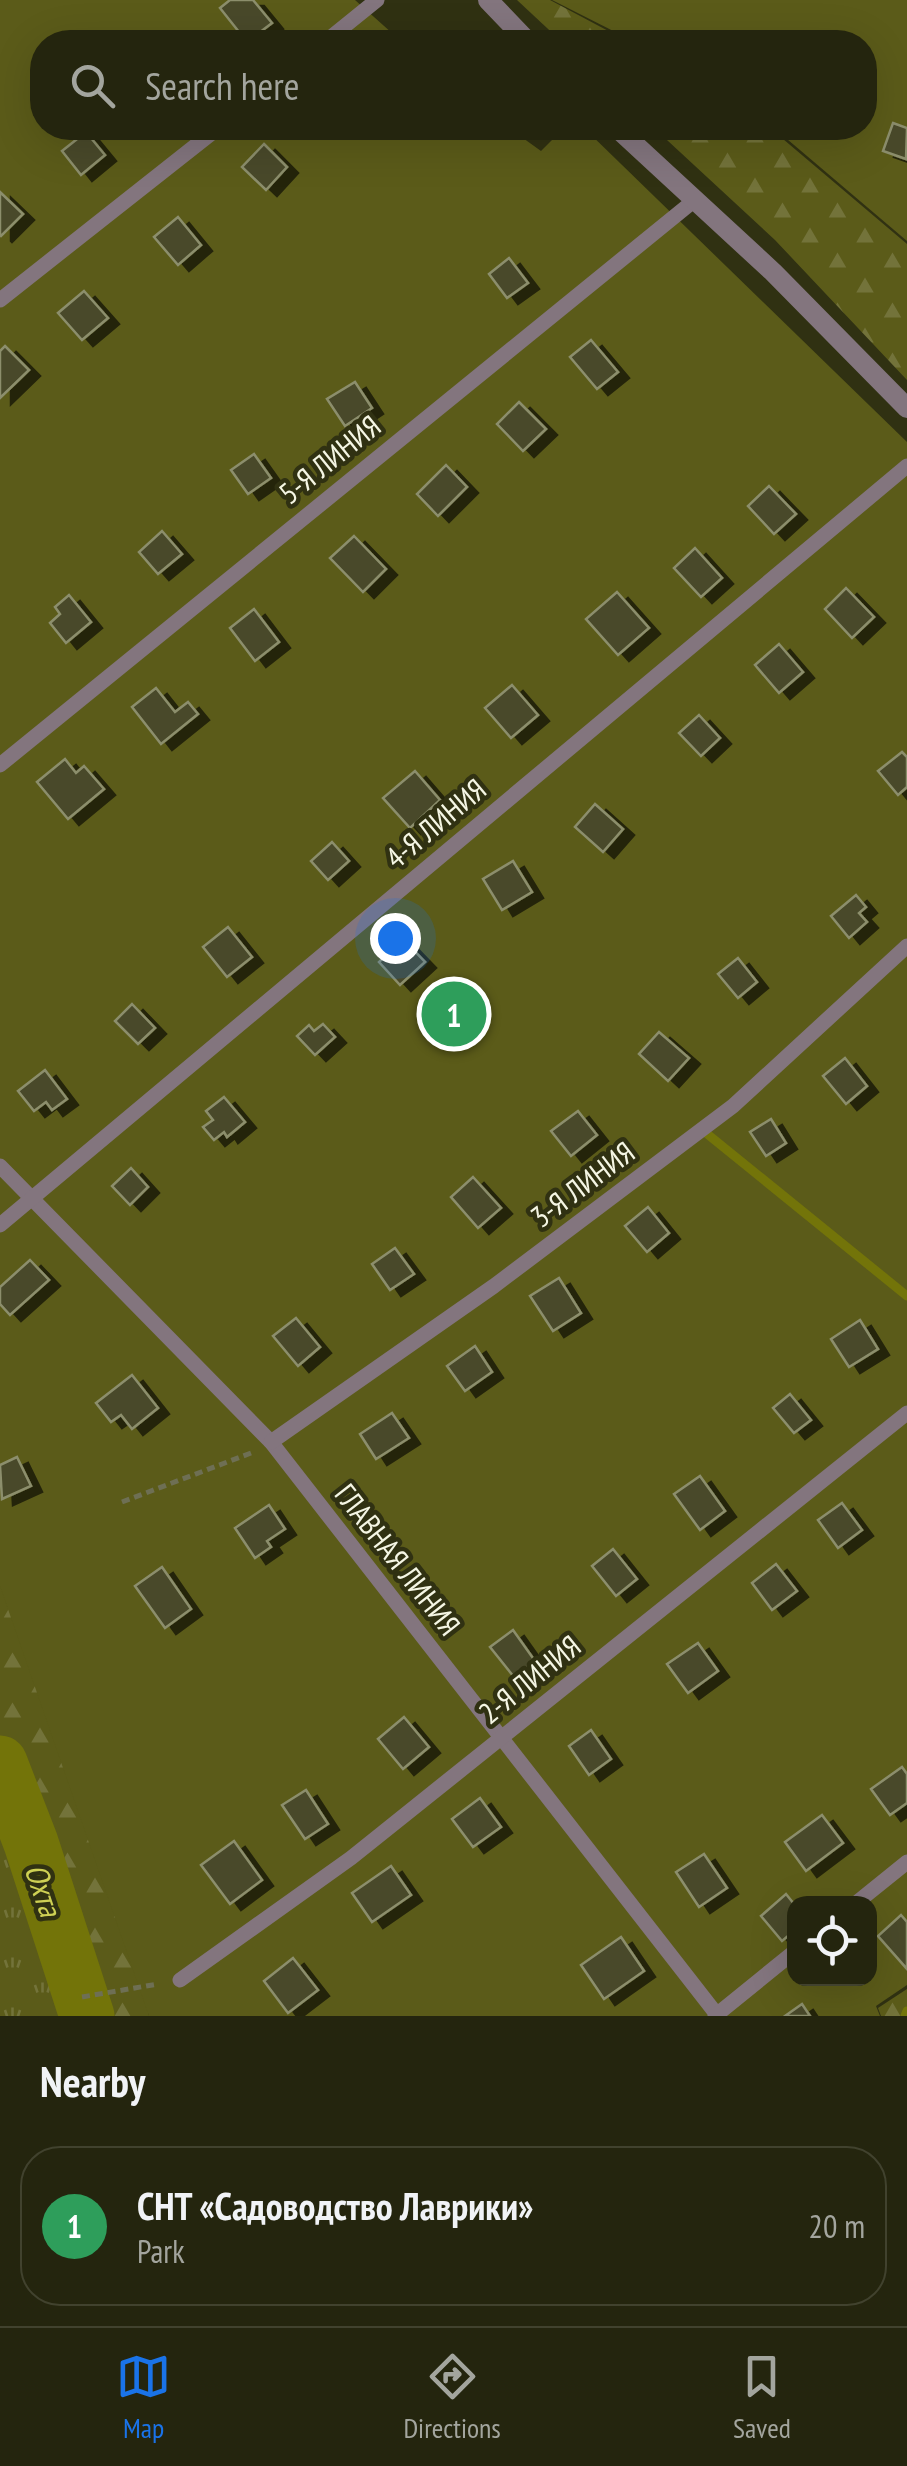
<!DOCTYPE html>
<html lang="en">
<head>
<meta charset="utf-8">
<style>
  :root { --surface:#24250e; --page:#30311c; --text:#f1f3f6; --muted:#a3a59e; --line:#41422e; --accent:#1a73e8 }
  body { margin:0; font-family:"PT Sans Narrow",sans-serif; background:var(--page); color:var(--text) }
  .controls { position:absolute; right:30px; bottom:30px; display:grid; overflow:hidden; border-radius:20px; box-shadow:0 10px 40px #0002 }
  .controls button { width:90px; height:90px; display:grid; place-items:center; padding:0; border:0; border-bottom:2px solid var(--line); background:var(--surface); color:var(--text); font:50px sans-serif }
  .you { position:absolute; left:395px; top:938px; width:35px; height:35px; margin:-25px; border:8px solid #fff; border-radius:50%; background:#1a73e8; box-shadow:0 0 0 15px #1a73e833 }
  .badge { display:grid; place-items:center; width:65px; height:65px; border-radius:50%; background:var(--accent); color:#fff; font-size:32px; font-weight:700 }
  .pin { position:absolute; translate:-50% -50%; border:5px solid #fff; box-shadow:0 2px 10px #0006 }
  .list { margin:0; padding:0; list-style:none }
  h2 { display:flex; justify-content:space-between; align-items:center; height:130px; margin:0; padding:0 40px; font-size:42px }
  h2 small { font-size:32px; font-weight:400; color:var(--muted) }
  .list li { display:grid; grid-template-columns:65px 1fr auto; gap:30px; align-items:center; box-sizing:border-box; height:160px; margin:0 20px 20px; padding:0 20px; border:2px solid var(--line); border-radius:40px }
  .list b { display:block; font-size:38px; white-space:nowrap }
  .list p { margin:0; font-size:32px; white-space:nowrap; color:var(--muted) }
  .list em { font-size:32px; font-style:normal; color:var(--muted) }
  .icon { flex:none; width:55px; height:55px; fill:none; stroke:currentColor; stroke-width:2; stroke-linecap:round; stroke-linejoin:round }
  .map { position:relative; flex:none; width:907px; height:2016px; overflow:hidden }
  .search { position:absolute; background:var(--surface); box-shadow:0 10px 40px #0002; left:30px; right:30px; top:30px; height:110px; display:flex; align-items:center; gap:25px; box-sizing:border-box; padding:0 35px; border-radius:40px; color:var(--muted); font-size:38px }
  .sheet { height:310px; background:var(--surface) }
  nav { display:flex; justify-content:space-around; align-items:center; box-sizing:border-box; height:140px; border-top:2px solid var(--line); background:var(--surface); font-size:28px; color:var(--muted) }
  nav a { display:grid; justify-items:center; gap:5px }
  nav .on { color:var(--accent) }
  .map>svg:first-child { display:block }
  .grass { fill:url(#grass-tufts) }
  .forest { fill:url(#forest-firs) }
  .green { fill:#5b5b19; fill-rule:evenodd }
  .lines { fill:none; stroke-linecap:round; stroke-linejoin:round }
  .stream { stroke:#737409; stroke-width:9 }
  .river { stroke:#737409; stroke-width:55 }
  .building { fill:#484929; stroke:#8c8e6c; stroke-width:2.5; filter:url(#shadow) }
  .path { stroke:#6e6f54; stroke-width:5; stroke-dasharray:8 5; stroke-linecap:butt }
  .service { stroke:#83757e; stroke-width:15 }
  .minor { stroke:#83757e; stroke-width:20 }
  .labels { text-anchor:middle; stroke-width:9; stroke-linejoin:round; paint-order:stroke }
  .street-label { font-size:30px; fill:#f5f6e4; stroke:#303112 }
  .water-label { font-size:32px; font-style:italic; fill:#ced054; stroke:#303112 }
</style>
</head>
<body>
<div class="map">
<svg width="907" height="2016" viewBox="0 0 907 2016">
  <defs>
    <pattern id="grass-tufts" width="24" height="20" patternUnits="userSpaceOnUse" patternTransform="scale(2.5)"><rect width="24" height="20" fill="#5b5b19"/><path d="M3 7l-1-3M5 7V3M7 7l1-3M15 17l-1-3M17 17v-4M19 17l1-3" fill="none" stroke="#73733a"/></pattern>
    <pattern id="forest-firs" width="22" height="20" patternUnits="userSpaceOnUse" patternTransform="scale(2.5)"><rect width="22" height="20" fill="#5b5b19"/><path d="M5 1l3.5 6h-7zM16 11l3.5 6h-7z" fill="#73733a"/></pattern>
    <filter id="shadow"><feDropShadow dx="11" dy="6" stdDeviation="0" flood-color="#0009"/></filter>
  </defs>
  <rect width="100%" height="100%" fill="#303112"/>
  <polygon class="grass" points="0,1834 59,1999 64,2016 0,2016"/>
  <g class="forest">
    <polygon points="517,0 550,0 629,42 562,42"/>
    <polygon points="654,128 770,128 907,244 907,380 775,240"/>
    <polygon points="0,1584 147,2003 149,2016 63,2016 0,1834"/>
    <polygon points="907,1989 907,2016 881,2016 878,2008"/>
  </g>
  <g class="green">
    <path d="M 0,0 L 355,0 L 402,42 L 42,42 L 42,128 L 509,128 L 541,151 L 564,128 L 584,128 L 907,442 L 907,1985 L 876,2006 L 880,2016 L 149,2016 L 0,1586 ZM 794,1904 L 870,1904 L 870,1978 L 794,1978 Z"/>
    <polygon points="552,0 907,0 907,241 774,128 864,128 864,42 635,42"/>
  </g>
  <g class="lines">
    <g class="stream">
      <polyline points="706,1133 907,1296"/>
      <polyline points="905,2016 907,2011"/>
    </g>
    <polyline class="river" points="0,1763 31,1843 87,2016"/>
  </g>
  <g class="building">
    <polygon points="230,0 253,0 272,23 247,42 220,8"/>
    <polygon points="893,123 907,128 906,159 883,151"/>
    <polygon points="86,132 105,155 81,175 62,151"/>
    <polygon points="264,144 287,167 266,190 242,167"/>
    <polygon points="0,192 23,214 1,236 0,235"/>
    <polygon points="178,217 201,245 178,265 154,237"/>
    <polygon points="509,258 528,283 507,298 489,274"/>
    <polygon points="84,291 108,318 82,340 58,313"/>
    <polygon points="591,340 618,372 597,389 570,357"/>
    <polygon points="5,346 29,370 0,398 0,351"/>
    <polygon points="355,382 372,408 345,426 327,399"/>
    <polygon points="519,402 546,429 523,451 497,424"/>
    <polygon points="254,454 271,478 248,494 231,470"/>
    <polygon points="446,465 467,487 438,516 417,494"/>
    <polygon points="769,486 796,514 774,534 748,506"/>
    <polygon points="162,531 182,554 158,574 139,552"/>
    <polygon points="354,536 386,569 363,592 330,558"/>
    <polygon points="695,548 722,578 701,597 674,568"/>
    <polygon points="846,588 874,617 852,638 825,609"/>
    <polygon points="617,592 649,628 618,655 586,619"/>
    <polygon points="69,595 91,622 66,643 50,623 60,614 55,607"/>
    <polygon points="254,609 279,642 255,661 230,628"/>
    <polygon points="779,644 803,672 779,693 755,665"/>
    <polygon points="512,685 538,715 511,738 485,708"/>
    <polygon points="156,688 175,712 188,702 198,714 161,744 132,707"/>
    <polygon points="699,715 720,738 701,756 679,733"/>
    <polygon points="902,752 907,757 907,787 898,795 878,771"/>
    <polygon points="65,759 76,773 84,766 104,789 68,819 37,782"/>
    <polygon points="415,771 440,800 410,828 383,798"/>
    <polygon points="595,804 623,829 603,852 575,827"/>
    <polygon points="332,842 349,861 328,880 311,861"/>
    <polygon points="513,861 532,892 502,910 483,879"/>
    <polygon points="856,895 866,907 859,913 867,922 849,938 831,916"/>
    <polygon points="228,927 252,957 227,977 203,947"/>
    <polygon points="403,939 425,962 400,985 379,962"/>
    <polygon points="738,958 757,982 738,998 718,974"/>
    <polygon points="132,1004 155,1028 138,1044 115,1021"/>
    <polygon points="323,1024 335,1037 315,1055 297,1036 309,1025 314,1031"/>
    <polygon points="659,1032 689,1058 668,1081 639,1054"/>
    <polygon points="845,1058 867,1086 846,1104 823,1076"/>
    <polygon points="45,1070 67,1099 52,1110 46,1102 34,1111 18,1091"/>
    <polygon points="224,1097 245,1122 227,1137 224,1132 214,1140 203,1127 213,1120 206,1111"/>
    <polygon points="578,1111 597,1135 571,1156 551,1131"/>
    <polygon points="771,1119 786,1143 766,1156 750,1132"/>
    <polygon points="131,1168 148,1187 130,1205 112,1186"/>
    <polygon points="473,1177 501,1208 478,1228 451,1197"/>
    <polygon points="648,1207 669,1233 647,1252 625,1226"/>
    <polygon points="395,1248 414,1274 390,1290 372,1264"/>
    <polygon points="30,1260 49,1280 10,1315 0,1304 0,1287"/>
    <polygon points="559,1278 581,1313 553,1331 530,1296"/>
    <polygon points="296,1318 320,1347 298,1366 273,1336"/>
    <polygon points="860,1320 878,1349 849,1367 831,1339"/>
    <polygon points="475,1346 492,1372 465,1391 447,1366"/>
    <polygon points="132,1375 158,1408 132,1429 121,1415 111,1422 96,1403"/>
    <polygon points="790,1394 811,1420 794,1433 773,1408"/>
    <polygon points="392,1413 409,1438 376,1459 360,1434"/>
    <polygon points="17,1457 31,1486 2,1499 0,1465"/>
    <polygon points="700,1476 725,1511 700,1530 674,1494"/>
    <polygon points="842,1503 862,1530 838,1548 818,1520"/>
    <polygon points="269,1505 285,1529 267,1541 271,1547 255,1558 235,1528"/>
    <polygon points="613,1549 637,1579 616,1596 592,1566"/>
    <polygon points="776,1564 797,1591 772,1610 752,1583"/>
    <polygon points="162,1567 191,1609 165,1628 135,1586"/>
    <polygon points="513,1630 535,1661 514,1677 490,1647"/>
    <polygon points="698,1643 718,1671 688,1693 667,1664"/>
    <polygon points="404,1717 429,1747 403,1769 378,1739"/>
    <polygon points="591,1730 611,1759 589,1775 569,1746"/>
    <polygon points="902,1767 907,1774 907,1803 890,1815 871,1789"/>
    <polygon points="306,1790 328,1824 305,1839 282,1805"/>
    <polygon points="480,1798 501,1827 473,1847 452,1819"/>
    <polygon points="822,1815 843,1843 806,1871 785,1842"/>
    <polygon points="234,1841 262,1880 230,1904 201,1865"/>
    <polygon points="704,1854 727,1888 699,1907 676,1872"/>
    <polygon points="391,1866 411,1895 372,1922 352,1893"/>
    <polygon points="786,1894 794,1904 794,1931 782,1941 761,1916"/>
    <polygon points="901,1915 907,1922 907,1969 878,1936"/>
    <polygon points="621,1937 644,1971 604,1999 581,1965"/>
    <polygon points="293,1958 318,1990 288,2013 264,1981"/>
    <polygon points="802,2004 810,2016 785,2016"/>
  </g>
  <g class="lines">
    <g class="path">
      <polyline points="122,1502 251,1453"/>
      <polyline points="82,1997 158,1984"/>
    </g>
    <g class="service">
      <polyline points="325,42 377,0"/>
      <polyline points="0,300 218,128"/>
      <polyline points="0,765 696,199"/>
      <polyline points="0,1166 271,1442 718,2016"/>
      <polyline points="0,1225 907,466"/>
      <polyline points="271,1442 494,1286 733,1106 907,946"/>
      <polyline points="855,1904 907,1862"/>
      <polyline points="180,1980 351,1858 907,1413"/>
      <polyline points="715,2016 794,1952"/>
    </g>
    <g class="minor">
      <polyline points="488,0 528,42"/>
      <polyline points="617,128 773,272 907,408"/>
    </g>
  </g>
  <g class="labels">
    <g class="street-label">
      <text transform="translate(330 460) rotate(-39)" y="10">5-Я ЛИНИЯ</text>
      <text transform="translate(436 824) rotate(-40)" y="10">4-Я ЛИНИЯ</text>
      <text transform="translate(583 1185) rotate(-37)" y="10">3-Я ЛИНИЯ</text>
      <text transform="translate(397 1560) rotate(52)" y="10">ГЛАВНАЯ ЛИНИЯ</text>
      <text transform="translate(530 1680) rotate(-39)" y="10">2-Я ЛИНИЯ</text>
    </g>
    <g class="water-label">
      <text transform="translate(43 1890) rotate(71)" y="11">Охта</text>
    </g>
  </g>
</svg>
<div class="controls">
<button><svg class="icon" aria-label="locate" viewBox="0 0 24 24"><circle cx="12" cy="12" r="6"/><path d="M12 2v4M12 18v4M2 12h4M18 12h4"/></svg></button>
</div>
<div class="you"></div>
<div class="pin badge" style="left:454px;top:1014px;background:#2e9e5b">1</div>
<div class="search"><svg class="icon" aria-label="search" viewBox="0 0 24 24"><circle cx="10" cy="10" r="6"/><path d="M15 15l6 6"/></svg>Search here</div>
</div>
<section class="sheet">
<h2>Nearby<small></small></h2>
<ul class="list">
<li><span class="badge" style="background:#2e9e5b">1</span><div><b>СНТ «Садоводство Лаврики»</b><p>Park</p></div><em>20 m</em></li>
</ul>
</section>
<nav>
<a class="on"><svg class="icon" aria-label="map" viewBox="0 0 24 24"><path d="M3 6l6-2 6 2 6-2v14l-6 2-6-2-6 2zM9 4v14M15 6v14"/></svg>Map</a>
<a><svg class="icon" aria-label="directions" viewBox="0 0 24 24"><path d="M12 3l9 9-9 9-9-9zM9 14v-3h6M13 9l2 2-2 2"/></svg>Directions</a>
<a><svg class="icon" aria-label="saved" viewBox="0 0 24 24"><path d="M7 4h10v16l-5-4-5 4z"/></svg>Saved</a>
</nav>
</body>
</html>
